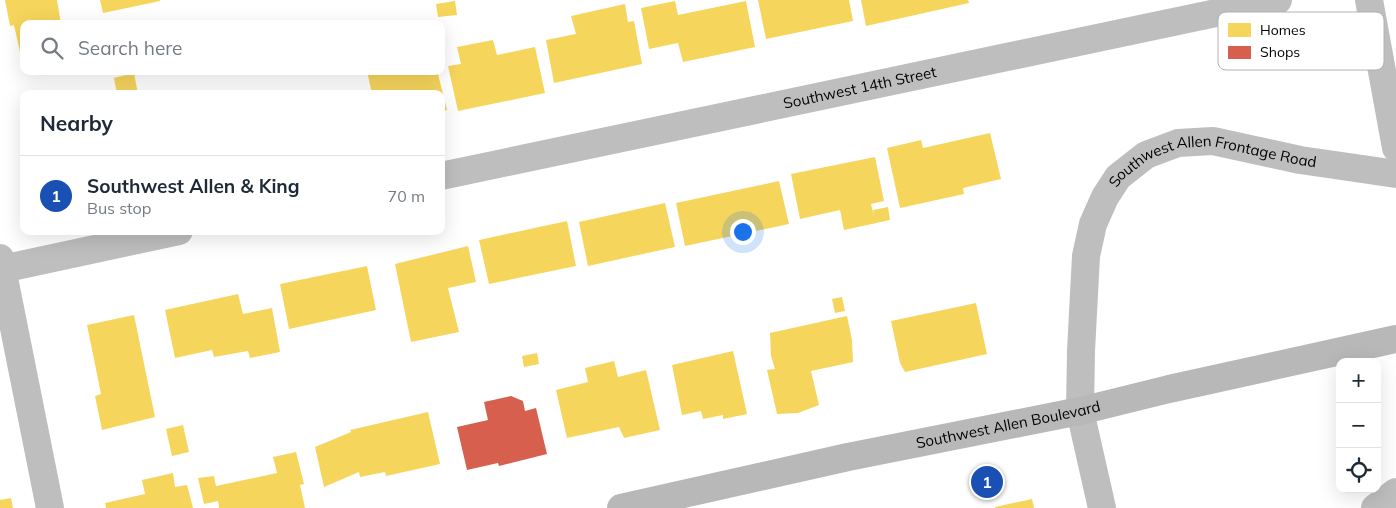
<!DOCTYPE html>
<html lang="en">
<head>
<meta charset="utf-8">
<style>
  :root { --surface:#fff; --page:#f2f2f3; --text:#1f2937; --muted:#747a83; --line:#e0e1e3; --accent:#595959 }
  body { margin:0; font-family:Mulish,sans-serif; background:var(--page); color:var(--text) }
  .controls { position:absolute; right:15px; bottom:15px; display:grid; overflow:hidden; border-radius:10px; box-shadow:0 5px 20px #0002 }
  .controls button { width:45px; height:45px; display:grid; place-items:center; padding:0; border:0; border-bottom:1px solid var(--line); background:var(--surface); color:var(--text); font:25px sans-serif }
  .you { position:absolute; left:742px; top:231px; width:18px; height:18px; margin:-12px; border:4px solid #fff; border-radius:50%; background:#1a73e8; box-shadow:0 0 0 8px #1a73e833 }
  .badge { display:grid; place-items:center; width:32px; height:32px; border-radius:50%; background:var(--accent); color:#fff; font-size:16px; font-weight:700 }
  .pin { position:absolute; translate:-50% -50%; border:2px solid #fff; box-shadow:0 1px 5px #0006 }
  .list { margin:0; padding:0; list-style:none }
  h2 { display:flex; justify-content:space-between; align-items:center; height:65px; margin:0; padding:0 20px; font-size:21px }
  h2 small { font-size:16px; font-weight:400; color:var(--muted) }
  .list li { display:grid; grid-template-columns:32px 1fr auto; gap:15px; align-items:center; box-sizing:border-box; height:80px; padding:0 20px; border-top:1px solid var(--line) }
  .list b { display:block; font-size:19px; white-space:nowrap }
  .list p { margin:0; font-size:16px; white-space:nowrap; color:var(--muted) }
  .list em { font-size:16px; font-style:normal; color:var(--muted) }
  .icon { flex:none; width:28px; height:28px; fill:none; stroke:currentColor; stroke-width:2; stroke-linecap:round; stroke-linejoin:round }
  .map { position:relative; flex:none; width:1396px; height:508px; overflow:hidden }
  .search { position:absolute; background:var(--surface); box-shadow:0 5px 20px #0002; left:20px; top:20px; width:425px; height:55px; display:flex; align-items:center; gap:12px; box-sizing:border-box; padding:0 18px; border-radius:10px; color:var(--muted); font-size:19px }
  .panel { position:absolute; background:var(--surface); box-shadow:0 5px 20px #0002; left:20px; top:90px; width:425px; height:145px; border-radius:10px }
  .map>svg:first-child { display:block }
  .homes { fill:#f6d55c }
  .shops { fill:#d6604d }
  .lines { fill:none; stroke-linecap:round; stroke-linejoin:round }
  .street { stroke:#bebebe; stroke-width:28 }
  .secondary { stroke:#b8b8b8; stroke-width:28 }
  .labels { text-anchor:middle; stroke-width:5; stroke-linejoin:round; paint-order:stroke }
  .street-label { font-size:15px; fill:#000; stroke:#fff }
  .key { fill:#fff; stroke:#b2b2b2; stroke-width:1 }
  .key-label { font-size:14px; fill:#000 }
</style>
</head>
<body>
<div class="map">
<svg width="1396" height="508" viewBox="0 0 1396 508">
  <rect width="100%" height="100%" fill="#fff"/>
  <g class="homes">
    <polygon points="5,0 57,0 61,24 24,24 24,60 22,61 14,25 10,26"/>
    <polygon points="100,0 160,0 160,1 103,13"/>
    <polygon points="758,0 849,0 853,21 766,39"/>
    <polygon points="861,0 968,0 969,3 866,26"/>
    <polygon points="455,1 457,15 438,17 436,4"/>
    <polygon points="675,1 678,15 746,1 755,47 683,62 678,43 649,49 641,8"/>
    <polygon points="625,4 628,22 634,21 642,64 554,83 546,40 576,34 571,16"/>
    <polygon points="493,40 497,55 535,47 545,93 458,111 448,66 461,64 457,47"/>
    <polygon points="367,71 429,71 430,75 438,74 447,110 441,112 441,94 372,94"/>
    <polygon points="134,73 138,94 117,94 114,78"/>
    <polygon points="990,133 1001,179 963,188 964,194 900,208 887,148 921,140 923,148"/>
    <polygon points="875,157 884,201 871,204 874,216 873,210 888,207 890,220 844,230 840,210 800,219 791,174"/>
    <polygon points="779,181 789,224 685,246 676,203"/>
    <polygon points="665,203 675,247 588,266 579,222"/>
    <polygon points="567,221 576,266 489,284 479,240"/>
    <polygon points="468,246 476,282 448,288 459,332 411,342 395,264"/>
    <polygon points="367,266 376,310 289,329 280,284"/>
    <polygon points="238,294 243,314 272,308 280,352 250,358 248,351 214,357 212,350 175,358 165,310"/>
    <polygon points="842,297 845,311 835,313 832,299"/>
    <polygon points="976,303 987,354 905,372 900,363 891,321"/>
    <polygon points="134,315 155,417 102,430 95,396 101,394 87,325"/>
    <polygon points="847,316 852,340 853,362 811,371 819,405 798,413 777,414 767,370 775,369 771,356 770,333"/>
    <polygon points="733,351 747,414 723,419 723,415 703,419 701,411 682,415 672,365"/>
    <polygon points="537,353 539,364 524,367 522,356"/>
    <polygon points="614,361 618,377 646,370 660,430 624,438 619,427 567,438 556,390 588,382 585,368"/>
    <polygon points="428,412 440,464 386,476 385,472 360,477 359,472 324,487 315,447 351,432 350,430"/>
    <polygon points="183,425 189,452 172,456 166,429"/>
    <polygon points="296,452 304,484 300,485 305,508 219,508 218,501 204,504 198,478 214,476 216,486 277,473 273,457"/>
    <polygon points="173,473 175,487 187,485 193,508 106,508 105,503 145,494 142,480"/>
    <polygon points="11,498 13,508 0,508 0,500"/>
    <polygon points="1032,499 1034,508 995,508 995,507"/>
  </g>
  <polygon class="shops" points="511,396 523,401 525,411 536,408 547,454 499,466 498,463 467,470 457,427 488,420 484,402"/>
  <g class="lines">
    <g class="street">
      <polyline points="1369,0 1396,148"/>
      <path id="s1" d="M 441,176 L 1278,0"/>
      <polyline points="0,258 50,508"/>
      <polyline points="2,269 179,231"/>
      <path id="s2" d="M 1102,508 L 1080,411 L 1081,351 L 1086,256 L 1093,224 L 1105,197 L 1118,177 L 1146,155 L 1178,143 L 1213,141 L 1300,160 L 1396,174"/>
      <polyline points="1375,508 1396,492"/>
    </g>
    <path class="secondary" id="s3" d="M 621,508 L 848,457 L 1080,411 L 1169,389 L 1396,339"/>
  </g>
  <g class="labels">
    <g class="street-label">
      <text dy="5" stroke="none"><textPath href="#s1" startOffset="428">Southwest 14th Street</textPath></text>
      <text dy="5" stroke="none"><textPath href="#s2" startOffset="441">Southwest Allen Frontage Road</textPath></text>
      <text dy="5" stroke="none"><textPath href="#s3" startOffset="396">Southwest Allen Boulevard</textPath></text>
    </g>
  </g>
  <rect x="1218" y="12" width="166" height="58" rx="8" class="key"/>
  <rect x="1228" y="23" width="23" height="14" fill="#f6d55c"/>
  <rect x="1228" y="46" width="23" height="13" fill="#d6604d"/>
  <g class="key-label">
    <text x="1260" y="35">Homes</text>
    <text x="1260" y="57">Shops</text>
  </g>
</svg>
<div class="controls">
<button>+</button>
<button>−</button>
<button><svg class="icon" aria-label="locate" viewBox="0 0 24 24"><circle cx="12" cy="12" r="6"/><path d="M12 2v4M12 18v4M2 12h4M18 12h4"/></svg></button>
</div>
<div class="you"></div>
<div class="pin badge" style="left:987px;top:482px;background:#1a4fb4">1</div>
<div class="search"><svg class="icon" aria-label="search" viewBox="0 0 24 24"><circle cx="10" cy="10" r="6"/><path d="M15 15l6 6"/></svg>Search here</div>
<section class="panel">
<h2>Nearby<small></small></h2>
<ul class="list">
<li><span class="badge" style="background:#1a4fb4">1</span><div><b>Southwest Allen &amp; King</b><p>Bus stop</p></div><em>70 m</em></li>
</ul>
</section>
</div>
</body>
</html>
